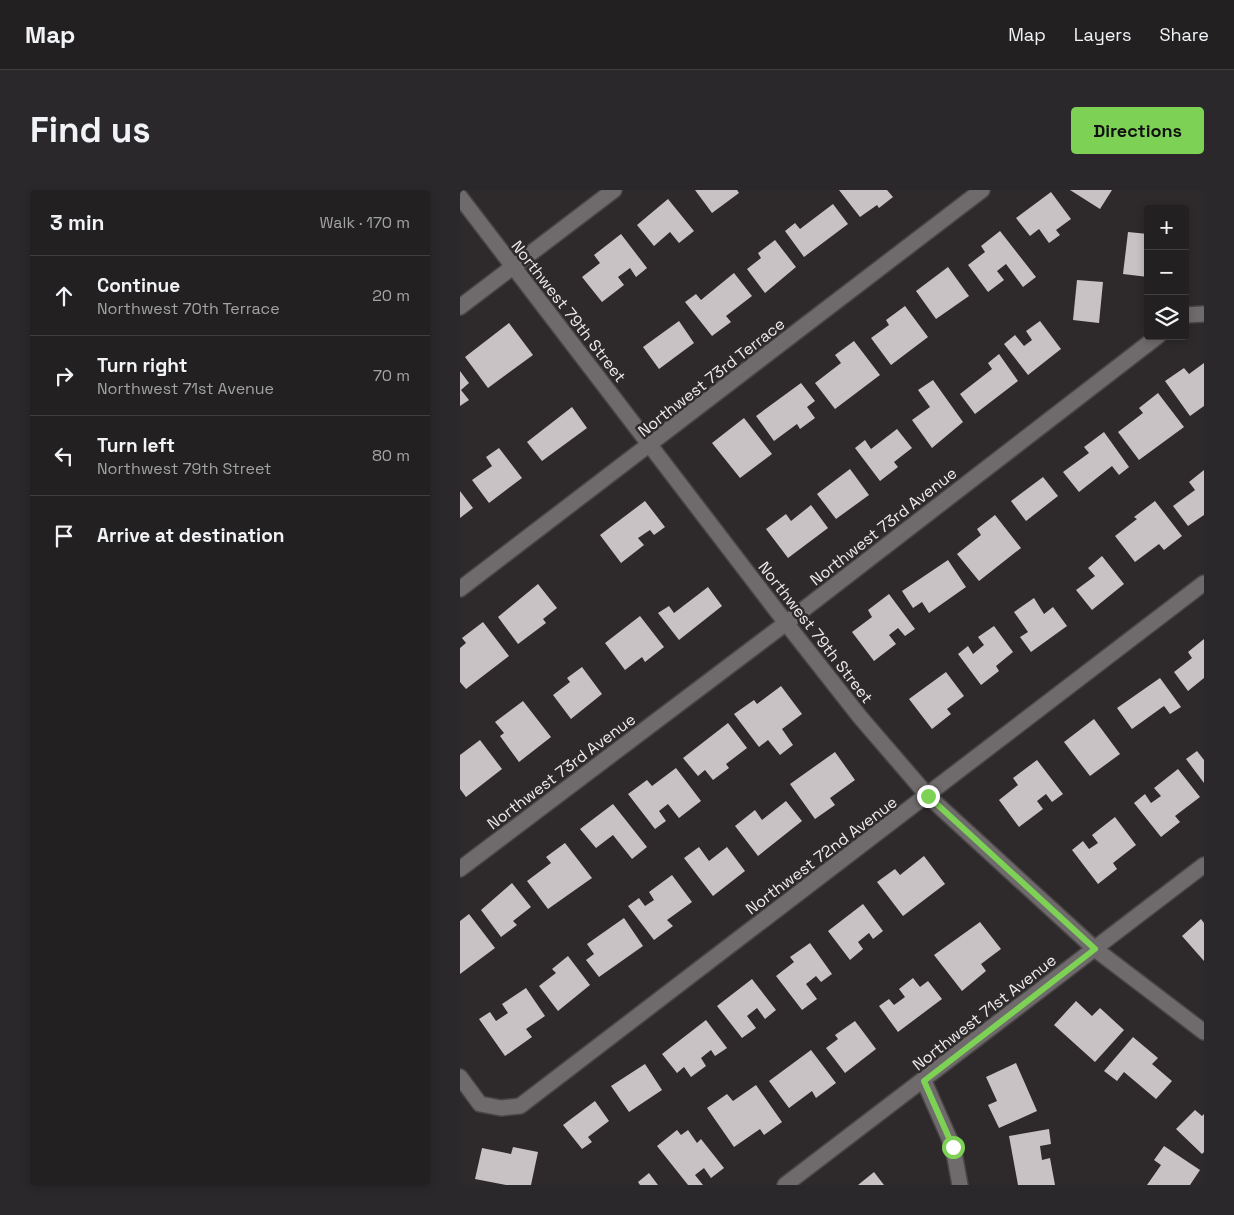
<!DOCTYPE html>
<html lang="en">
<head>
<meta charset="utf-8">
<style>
  :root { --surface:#222021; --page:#2a282a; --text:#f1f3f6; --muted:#a2a3a5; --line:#3f3e3f; --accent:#7dd154 }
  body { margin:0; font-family:"Space Grotesk",sans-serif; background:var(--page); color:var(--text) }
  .controls { position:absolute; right:15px; top:15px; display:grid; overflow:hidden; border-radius:5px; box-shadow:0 2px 8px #0003 }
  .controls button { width:45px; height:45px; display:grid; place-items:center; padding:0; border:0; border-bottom:1px solid var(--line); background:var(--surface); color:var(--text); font:25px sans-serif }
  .stop { position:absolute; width:15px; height:15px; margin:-11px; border:4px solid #7dd154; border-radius:50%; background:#fff }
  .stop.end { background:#7dd154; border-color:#fff; box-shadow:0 1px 5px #0008 }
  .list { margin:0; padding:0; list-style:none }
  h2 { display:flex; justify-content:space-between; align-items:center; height:65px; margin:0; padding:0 20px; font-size:21px }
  h2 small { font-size:16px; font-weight:400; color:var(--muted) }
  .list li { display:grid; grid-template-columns:32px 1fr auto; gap:15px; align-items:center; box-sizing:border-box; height:80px; padding:0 20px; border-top:1px solid var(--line) }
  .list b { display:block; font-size:19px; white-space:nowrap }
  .list p { margin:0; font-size:16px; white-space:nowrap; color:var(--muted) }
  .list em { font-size:16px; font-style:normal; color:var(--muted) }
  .icon { flex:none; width:28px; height:28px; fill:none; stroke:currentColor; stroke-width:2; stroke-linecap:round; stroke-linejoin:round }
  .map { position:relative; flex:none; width:744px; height:995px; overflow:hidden; border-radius:5px }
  header { display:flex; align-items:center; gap:30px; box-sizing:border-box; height:70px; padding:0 25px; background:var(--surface); border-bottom:1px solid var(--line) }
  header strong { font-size:24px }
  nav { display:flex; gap:28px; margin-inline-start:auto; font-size:18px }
  .intro { display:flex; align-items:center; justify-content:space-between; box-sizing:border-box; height:120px; padding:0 30px }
  h1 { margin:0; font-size:35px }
  .button { padding:12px 22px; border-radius:5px; background:var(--accent); color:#111; font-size:18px; font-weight:700 }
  main { display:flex; gap:30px; padding:0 30px }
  aside { flex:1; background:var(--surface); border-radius:5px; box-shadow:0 2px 8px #0003 }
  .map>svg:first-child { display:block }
  .building { fill:#c8c2c5 }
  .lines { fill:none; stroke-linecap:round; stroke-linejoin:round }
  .minor-casing { stroke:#4a4648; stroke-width:18 }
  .minor { stroke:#6f6a6c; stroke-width:15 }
  .route { stroke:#7dd154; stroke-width:6 }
  .labels { text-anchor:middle; stroke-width:5; stroke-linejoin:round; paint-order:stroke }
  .street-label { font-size:16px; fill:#edeaeb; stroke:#2e2a2c }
</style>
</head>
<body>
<header>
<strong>Map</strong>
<nav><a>Map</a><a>Layers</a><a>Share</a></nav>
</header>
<div class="intro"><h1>Find us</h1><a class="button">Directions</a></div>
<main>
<aside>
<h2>3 min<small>Walk · 170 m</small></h2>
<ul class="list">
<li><svg class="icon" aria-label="ahead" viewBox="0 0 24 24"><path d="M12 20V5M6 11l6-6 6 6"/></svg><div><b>Continue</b><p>Northwest 70th Terrace</p></div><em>20 m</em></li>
<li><svg class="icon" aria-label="right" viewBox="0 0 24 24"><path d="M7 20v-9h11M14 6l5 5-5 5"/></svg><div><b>Turn right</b><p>Northwest 71st Avenue</p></div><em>70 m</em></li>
<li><svg class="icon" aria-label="left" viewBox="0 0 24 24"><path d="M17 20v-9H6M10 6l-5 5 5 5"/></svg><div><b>Turn left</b><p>Northwest 79th Street</p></div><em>80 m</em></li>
<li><svg class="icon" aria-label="arrive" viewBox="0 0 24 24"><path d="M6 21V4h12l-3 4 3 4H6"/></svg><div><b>Arrive at destination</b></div></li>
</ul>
</aside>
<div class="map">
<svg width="744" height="995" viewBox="0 0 744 995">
  <rect width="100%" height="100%" fill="#2e2a2c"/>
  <g class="building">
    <polygon points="235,0 277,0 279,3 252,23"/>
    <polygon points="379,0 427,0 433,7 419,18 417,15 400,27"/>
    <polygon points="610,0 652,0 640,19"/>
    <polygon points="591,2 611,29 596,40 600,45 589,53 579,39 570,46 556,28"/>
    <polygon points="208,9 234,41 219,53 210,42 194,56 177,35"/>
    <polygon points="373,14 388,34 344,67 325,41 335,33 340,39"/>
    <polygon points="540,41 576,87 563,97 546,74 537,81 544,90 528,102 508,75 525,62 521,56"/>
    <polygon points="668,42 688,44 688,87 663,84"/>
    <polygon points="161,44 187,78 176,87 170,78 158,87 164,95 142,112 122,87 140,73 134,65"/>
    <polygon points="315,50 336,77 305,103 287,79 301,68 298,63"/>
    <polygon points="488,77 509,106 476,129 456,101"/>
    <polygon points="274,83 292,106 266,126 271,132 252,146 225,112 236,104 241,110"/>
    <polygon points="617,90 643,92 639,133 613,130"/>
    <polygon points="445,116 468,147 431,175 411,148 429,135 426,130"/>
    <polygon points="219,131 234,153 199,179 183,157"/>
    <polygon points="580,131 601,159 568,185 544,154 555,145 564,156 572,150 566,141"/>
    <polygon points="49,133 73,165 28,198 5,167"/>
    <polygon points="394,151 420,185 375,219 355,193 381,173 375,165"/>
    <polygon points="539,164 558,191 515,224 500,204 532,179 528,173"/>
    <polygon points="744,173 744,216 730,226 705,191 724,178 729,184"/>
    <polygon points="0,181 9,193 1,200 9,210 0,216"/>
    <polygon points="473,190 503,232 472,258 452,230 470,217 458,200"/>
    <polygon points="341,193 355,211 347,217 355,228 340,239 337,234 314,251 296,226"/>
    <polygon points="698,203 724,237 679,270 658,242 683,223 679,218"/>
    <polygon points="112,217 127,238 82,271 67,252"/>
    <polygon points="284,228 312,264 280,288 252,253"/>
    <polygon points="437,239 452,258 434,272 438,277 420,291 395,258 405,250 411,259"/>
    <polygon points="644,242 669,277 659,285 652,276 619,302 603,282 629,263 624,257"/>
    <polygon points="39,258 62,288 29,313 12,290 32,276 26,267"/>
    <polygon points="390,279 409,305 376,329 357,304"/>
    <polygon points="744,280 744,325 728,336 713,316 735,300 729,292"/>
    <polygon points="583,287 598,306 566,331 551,311"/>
    <polygon points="0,301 13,318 0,328"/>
    <polygon points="185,311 205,337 194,345 190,340 178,348 184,355 161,373 140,345"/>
    <polygon points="695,311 722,346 704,360 699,354 675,372 655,346 677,329 674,327"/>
    <polygon points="351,315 368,338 328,368 306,339 326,324 331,331"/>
    <polygon points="535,325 561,358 519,391 497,364 521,345 517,339"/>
    <polygon points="642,366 664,394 632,420 616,400 635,386 628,378"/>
    <polygon points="488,370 506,397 469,423 462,412 453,418 442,401"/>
    <polygon points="78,394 97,418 83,429 86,433 58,454 38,427"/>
    <polygon points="248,397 262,416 219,450 198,423 209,416 214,423"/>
    <polygon points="429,404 455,439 445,446 438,438 429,445 436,454 414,471 392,442 412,427 408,420"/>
    <polygon points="574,408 584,424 593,417 607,436 571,462 560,447 568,442 554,422"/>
    <polygon points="180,426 204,457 185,472 182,467 165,480 145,453"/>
    <polygon points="23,432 49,466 6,499 0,492 0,458 6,453 2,448"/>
    <polygon points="534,436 553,462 536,476 539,481 521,495 498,464 508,456 513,464 524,455 518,447"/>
    <polygon points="744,449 744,488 728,501 714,482 732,468 728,462"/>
    <polygon points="122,477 142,504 111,529 93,505 110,492 107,488"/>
    <polygon points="486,482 504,506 487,519 491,524 472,539 449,509"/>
    <polygon points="700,488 721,517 710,524 704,516 672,539 657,518"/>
    <polygon points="321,496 342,524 322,539 333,555 320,565 308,550 299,557 274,524 294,510 297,514"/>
    <polygon points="63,511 91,547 59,572 40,546 44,543 35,532"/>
    <polygon points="634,529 660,564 630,586 604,552"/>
    <polygon points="268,533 287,558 266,574 269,578 253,590 245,580 238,586 223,568"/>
    <polygon points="20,550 42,579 6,607 0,599 0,565"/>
    <polygon points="737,561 744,570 744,593 726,569"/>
    <polygon points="375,562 395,590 370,608 375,615 355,629 330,594"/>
    <polygon points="577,570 603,604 592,612 586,604 577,611 583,619 559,637 539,610 558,595 553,588"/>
    <polygon points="216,578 241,611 219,628 208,614 199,621 206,631 195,639 168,604 187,590 192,596"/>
    <polygon points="718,579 740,607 715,626 720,632 701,647 674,613 685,604 691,613 701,606 694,598"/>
    <polygon points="326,611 342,631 298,666 275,636 295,620 302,630"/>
    <polygon points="153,614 187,657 172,669 153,645 136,658 120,639"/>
    <polygon points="655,627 676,655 653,673 657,679 638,694 612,660 623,651 629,659 638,653 632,645"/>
    <polygon points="105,653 132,688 88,719 67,691 91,673 86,667"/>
    <polygon points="239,657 249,671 267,657 285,681 253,706 224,668"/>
    <polygon points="464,666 485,694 443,726 417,692 435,679 440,685"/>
    <polygon points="212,685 232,712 207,730 213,736 194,750 168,716 179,708 185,716 194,710 189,702"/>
    <polygon points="52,693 71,717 53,731 57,735 41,747 21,720"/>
    <polygon points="403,714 423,741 413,749 409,743 398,752 403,759 390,770 368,741"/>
    <polygon points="9,724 35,758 0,784 0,731"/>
    <polygon points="164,728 183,756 139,787 126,770 134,764 127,754"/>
    <polygon points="741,729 744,733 744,771 722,746"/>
    <polygon points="520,732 541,759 521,774 526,781 502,801 474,765"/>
    <polygon points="350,753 372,784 361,792 356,786 346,794 357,809 342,820 316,786 334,772 330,767"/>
    <polygon points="108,766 130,795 98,821 79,796 96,783 92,779"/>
    <polygon points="453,788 460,797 468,791 482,809 438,842 419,816 429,809 434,815 445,807 439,799"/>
    <polygon points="292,789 316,820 305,829 297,818 287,826 296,838 282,848 257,816"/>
    <polygon points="66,798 85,826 66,839 72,847 45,866 19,829 30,822 36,831 48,823 42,814"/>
    <polygon points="616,811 632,826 640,818 664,840 635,872 594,835"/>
    <polygon points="246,830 267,858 255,866 251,860 241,868 246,876 231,887 224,877 217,883 202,864"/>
    <polygon points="395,831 416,859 385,883 366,858 378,849 375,845"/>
    <polygon points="673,847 698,868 692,874 712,891 696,909 664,882 657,891 644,881"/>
    <polygon points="351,860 376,893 356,908 352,901 329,918 309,891"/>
    <polygon points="556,873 577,921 539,938 528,915 537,911 526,887"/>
    <polygon points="185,874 202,900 169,922 151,896"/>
    <polygon points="296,895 322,932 304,945 300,939 274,957 247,918 267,904 273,911"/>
    <polygon points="135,911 149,931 128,947 132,952 122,959 103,935"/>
    <polygon points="735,920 742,926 744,924 744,962 742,964 716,939"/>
    <polygon points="589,939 591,954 580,956 582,970 590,968 595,995 558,995 549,946"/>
    <polygon points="217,940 221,945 228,940 237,953 241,949 264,978 251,988 244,978 235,985 243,995 228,995 197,956"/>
    <polygon points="704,956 740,980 730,995 687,995 701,975 694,970"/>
    <polygon points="53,957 78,962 71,995 46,995 15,989 22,958 51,964"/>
    <polygon points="414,982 424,995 398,995"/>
    <polygon points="189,983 198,995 180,995 178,992"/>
  </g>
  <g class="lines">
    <defs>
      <g id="minor">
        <polyline points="0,7 326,433 400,527 468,606 635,759 744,842"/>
        <polyline points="0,117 154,0"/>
        <polyline points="725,125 744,124"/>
        <polyline points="0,399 522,0"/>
        <polyline points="0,679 326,433 698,146"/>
        <polyline points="0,887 20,914 41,918 60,916 744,393"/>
        <polyline points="464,891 493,957 500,995"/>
        <polyline points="325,995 744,675"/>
      </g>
    </defs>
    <use href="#minor" class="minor-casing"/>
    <use href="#minor" class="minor"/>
  </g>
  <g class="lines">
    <polyline class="route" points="468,606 635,759 464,891 493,957"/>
  </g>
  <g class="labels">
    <g class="street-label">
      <text transform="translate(109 121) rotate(52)" y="6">Northwest 79th Street</text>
      <text transform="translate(251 187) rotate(-38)" y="6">Northwest 73rd Terrace</text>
      <text transform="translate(423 336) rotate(-38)" y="6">Northwest 73rd Avenue</text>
      <text transform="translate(356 442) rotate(52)" y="6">Northwest 79th Street</text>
      <text transform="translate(101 581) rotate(-37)" y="6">Northwest 73rd Avenue</text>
      <text transform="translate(361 665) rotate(-37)" y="6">Northwest 72nd Avenue</text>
      <text transform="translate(524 822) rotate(-38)" y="6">Northwest 71st Avenue</text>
    </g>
  </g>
</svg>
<div class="controls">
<button>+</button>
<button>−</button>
<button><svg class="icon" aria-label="layers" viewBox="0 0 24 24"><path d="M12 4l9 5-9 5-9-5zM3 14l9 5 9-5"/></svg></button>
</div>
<div class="stop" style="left:493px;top:957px"></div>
<div class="stop end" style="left:468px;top:606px"></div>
</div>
</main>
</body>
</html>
